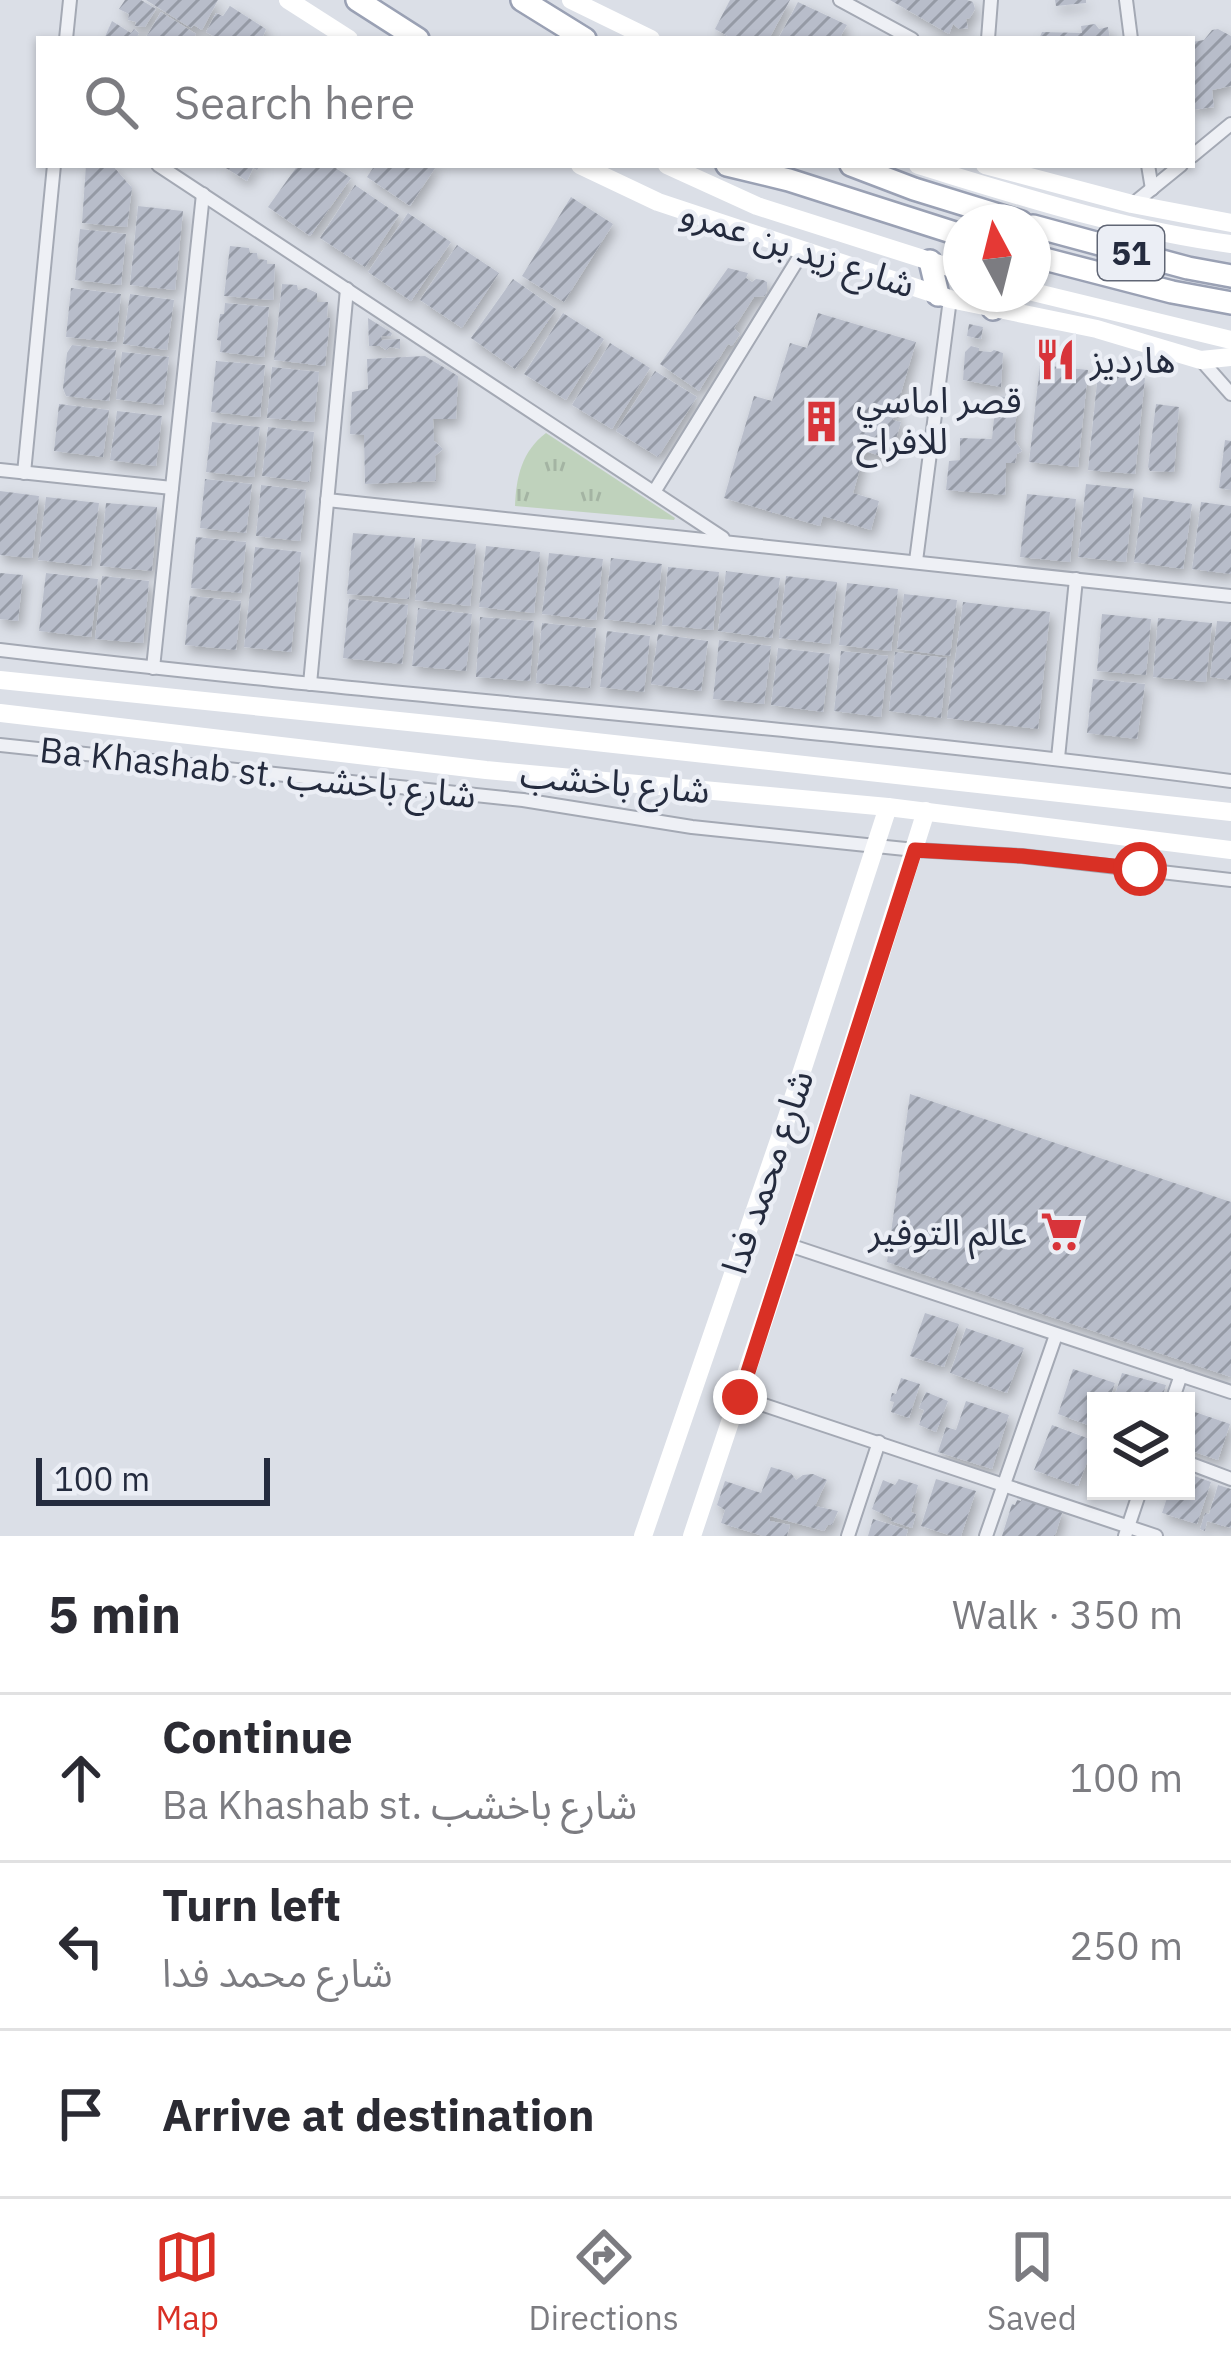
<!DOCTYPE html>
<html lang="en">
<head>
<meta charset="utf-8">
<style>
  :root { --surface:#fff; --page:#f2f2f3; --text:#2b2b33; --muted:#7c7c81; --line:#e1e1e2; --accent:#d93025 }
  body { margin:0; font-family:"IBM Plex Sans","Noto Sans Arabic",sans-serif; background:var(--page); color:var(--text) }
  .controls { position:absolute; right:36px; bottom:36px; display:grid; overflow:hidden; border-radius:0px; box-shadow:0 3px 9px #0004 }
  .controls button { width:108px; height:108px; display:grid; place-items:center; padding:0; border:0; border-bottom:3px solid var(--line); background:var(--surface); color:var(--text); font:60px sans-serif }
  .compass { position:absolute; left:943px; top:204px; width:108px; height:108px; border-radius:50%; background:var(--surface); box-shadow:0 3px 9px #0004; rotate:353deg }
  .scale { position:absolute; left:36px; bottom:30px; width:234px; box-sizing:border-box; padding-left:12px; border:6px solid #242b3e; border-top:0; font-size:33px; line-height:42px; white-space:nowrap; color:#242b3e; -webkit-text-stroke:9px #ebeef5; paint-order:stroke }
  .stop { position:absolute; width:36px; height:36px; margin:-27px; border:9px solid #d93025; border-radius:50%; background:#fff }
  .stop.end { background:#d93025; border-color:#fff; box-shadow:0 3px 12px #0008 }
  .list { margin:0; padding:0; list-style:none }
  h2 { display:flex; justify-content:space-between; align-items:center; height:156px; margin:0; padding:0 48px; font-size:51px }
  h2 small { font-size:39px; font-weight:400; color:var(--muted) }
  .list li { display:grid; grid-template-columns:78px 1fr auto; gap:36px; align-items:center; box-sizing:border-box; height:168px; padding:0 48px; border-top:3px solid var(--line) }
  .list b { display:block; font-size:45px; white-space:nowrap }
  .list p { margin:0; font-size:39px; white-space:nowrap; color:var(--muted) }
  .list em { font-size:39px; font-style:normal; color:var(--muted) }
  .icon { flex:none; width:66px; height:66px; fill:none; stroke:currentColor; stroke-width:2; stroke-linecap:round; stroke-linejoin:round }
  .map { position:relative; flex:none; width:1231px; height:1536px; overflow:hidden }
  .search { position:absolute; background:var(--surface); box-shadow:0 3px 9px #0004; left:36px; right:36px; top:36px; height:132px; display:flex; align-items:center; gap:30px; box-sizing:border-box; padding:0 42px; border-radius:0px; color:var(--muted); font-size:45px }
  .sheet { height:660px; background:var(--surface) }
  nav { display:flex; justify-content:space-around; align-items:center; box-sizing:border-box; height:168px; border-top:3px solid var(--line); background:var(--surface); font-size:33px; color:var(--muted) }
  nav a { display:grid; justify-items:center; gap:6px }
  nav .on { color:var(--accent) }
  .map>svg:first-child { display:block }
  .grass { fill:url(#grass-tufts) }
  .building { fill:url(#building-hatch); filter:url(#shadow) }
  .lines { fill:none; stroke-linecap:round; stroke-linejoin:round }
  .street-casing { stroke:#a4a9b4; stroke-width:16 }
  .primary-casing { stroke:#9aa1b4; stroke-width:26 }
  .street { stroke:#eef0f5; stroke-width:12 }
  .secondary { stroke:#fff; stroke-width:18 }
  .primary { stroke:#fff; stroke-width:21 }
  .route { stroke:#d93025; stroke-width:15 }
  .labels { text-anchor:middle; stroke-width:9; stroke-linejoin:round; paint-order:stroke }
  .shield { fill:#ebeef5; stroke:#606675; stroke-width:3 }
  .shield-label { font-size:33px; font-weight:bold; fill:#242b3e }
  .street-label { font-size:36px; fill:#242b3e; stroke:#ebeef5 }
  .poi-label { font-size:36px; fill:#242b3e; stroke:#ebeef5; text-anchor:start }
</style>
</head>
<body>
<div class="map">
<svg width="1231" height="1536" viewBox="0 0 1231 1536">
  <defs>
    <pattern id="grass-tufts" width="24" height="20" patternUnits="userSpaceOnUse" patternTransform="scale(3)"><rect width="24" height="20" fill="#bfd2bc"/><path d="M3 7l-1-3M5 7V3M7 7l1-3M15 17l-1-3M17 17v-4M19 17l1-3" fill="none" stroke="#a4b4a3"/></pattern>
    <pattern id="building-hatch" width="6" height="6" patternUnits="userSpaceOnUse" patternTransform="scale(3)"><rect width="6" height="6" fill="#b8bdca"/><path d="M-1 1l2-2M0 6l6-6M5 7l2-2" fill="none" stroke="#959aa5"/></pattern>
    <filter id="shadow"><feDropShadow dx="3.5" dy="6" stdDeviation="6" flood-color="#0004"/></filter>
  </defs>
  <rect width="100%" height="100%" fill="#dbdfe7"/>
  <path class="grass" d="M 546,433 L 675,518 L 674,520 L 515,506 C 516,477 522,451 546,433 Z"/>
  <g class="building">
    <polygon points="125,0 141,0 156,9 145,27 135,26 136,22 128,20 129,14 119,9"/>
    <polygon points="146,0 218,0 202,30 194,25 191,28"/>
    <polygon points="730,0 790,0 769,39 733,39 715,29"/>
    <polygon points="890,0 967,0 973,2 975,9 970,18 966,19 968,28 959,29 953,24 949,34"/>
    <polygon points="1055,0 1086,0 1086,3 1056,6"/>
    <polygon points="798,2 847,25 839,39 778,39"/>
    <polygon points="230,6 266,29 262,39 219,39 206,32 216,13 223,16"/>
    <polygon points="161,12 196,34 193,39 145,39"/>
    <polygon points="112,21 131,33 134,29 139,33 136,39 104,39"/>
    <polygon points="1095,24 1099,29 1108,27 1110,39 1039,39 1042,32 1082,33 1081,26"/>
    <polygon points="1218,29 1231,36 1231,86 1212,90 1214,107 1192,110 1192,42 1204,40 1212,30"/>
    <polygon points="86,165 113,166 132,188 127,227 82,223"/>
    <polygon points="221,165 261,165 257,170 253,168 247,181"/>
    <polygon points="298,165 331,165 351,178 310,236 268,207"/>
    <polygon points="375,165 437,165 410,206 367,177"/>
    <polygon points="355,185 399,215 365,267 320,238"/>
    <polygon points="571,197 613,224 564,302 522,276"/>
    <polygon points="138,206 183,211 175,290 130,285"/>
    <polygon points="408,213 451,242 411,301 368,272"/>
    <polygon points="80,229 126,234 121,285 75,280"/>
    <polygon points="457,245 499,273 462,328 420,300"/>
    <polygon points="230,246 249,248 250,253 257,253 258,259 267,260 267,264 275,264 273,300 224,296"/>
    <polygon points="728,268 748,273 746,278 752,282 756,279 763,280 767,282 767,291 765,296 754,297 734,328 740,334 732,346 728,344 699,391 660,364"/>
    <polygon points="513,279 556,309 515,369 471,338"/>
    <polygon points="282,284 297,285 298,290 306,288 317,293 317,302 328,302 327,317 330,318 325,366 274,360"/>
    <polygon points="71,288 121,294 116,342 66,337"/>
    <polygon points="130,294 174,300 167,350 123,344"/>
    <polygon points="225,303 269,307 264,357 220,352 221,341 217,340 220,314 224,314"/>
    <polygon points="563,313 604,339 566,400 524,374"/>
    <polygon points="818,313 916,342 893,420 901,422 890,459 865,451 853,493 879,501 871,530 823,516 820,526 724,498 754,396 772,401 790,343 807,348"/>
    <polygon points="368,318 392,333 391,336 381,336 382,340 400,339 400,349 390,347 386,350 380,346 369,346"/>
    <polygon points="969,324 983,327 981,339 967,336"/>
    <polygon points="610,343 650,368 612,429 572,405"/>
    <polygon points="72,345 116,350 109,401 66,396 63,388 67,353"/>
    <polygon points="971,346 979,348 979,351 991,352 994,350 1003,353 1001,387 963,380 965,352"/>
    <polygon points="122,352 169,357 163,405 116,399"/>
    <polygon points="425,356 458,376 456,419 433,419 434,441 443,449 435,456 436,481 365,484 364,435 350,434 352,392 368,389 367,359"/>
    <polygon points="216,361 265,365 260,417 211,412"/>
    <polygon points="1040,365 1088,370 1078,467 1029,462"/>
    <polygon points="272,367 319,372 314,422 267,418"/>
    <polygon points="655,371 697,397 658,457 616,431"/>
    <polygon points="1098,373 1145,378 1135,474 1088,470"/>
    <polygon points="996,396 1018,398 1014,439 1022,451 1017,454 1015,463 1006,463 1005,495 946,490 949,461 960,460 960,438 992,439"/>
    <polygon points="59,404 109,410 103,457 54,451"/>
    <polygon points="1156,404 1179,407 1174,472 1150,471 1148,467"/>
    <polygon points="117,411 162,416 156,466 110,460"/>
    <polygon points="212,422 260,427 254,477 206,472"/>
    <polygon points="268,427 314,432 309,482 262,476"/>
    <polygon points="1225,440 1231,441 1231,490 1219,488"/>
    <polygon points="205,479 252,484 246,533 200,528"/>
    <polygon points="1086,484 1134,489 1126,562 1078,557"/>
    <polygon points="261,485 306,490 300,541 256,536"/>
    <polygon points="0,491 39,496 32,558 0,555"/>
    <polygon points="1027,494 1076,499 1070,562 1020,557"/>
    <polygon points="46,497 99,503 91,566 38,560"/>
    <polygon points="1143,497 1192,504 1183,569 1134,562"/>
    <polygon points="1201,502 1231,506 1231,574 1192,569"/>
    <polygon points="106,503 157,507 152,571 100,566"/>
    <polygon points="353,533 415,538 409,599 347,594"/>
    <polygon points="196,537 246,542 241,593 191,588"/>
    <polygon points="422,539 476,544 470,606 415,600"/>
    <polygon points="486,546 540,552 534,613 479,607"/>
    <polygon points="255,547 301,552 291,652 244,647"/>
    <polygon points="549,553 603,559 596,620 542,614"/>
    <polygon points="611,558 662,564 655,625 604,619"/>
    <polygon points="668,567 719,572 713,630 662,625"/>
    <polygon points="726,571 780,578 772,638 718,631"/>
    <polygon points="0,573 23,575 18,621 0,619"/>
    <polygon points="46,573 98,579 91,637 39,631"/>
    <polygon points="102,576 149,581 143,643 95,639"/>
    <polygon points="786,576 837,582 830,644 779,638"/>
    <polygon points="847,583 898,589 891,651 839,645"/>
    <polygon points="904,594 957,600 950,656 897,649"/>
    <polygon points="190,596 241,601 236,650 185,645"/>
    <polygon points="349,599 408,605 402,664 343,658"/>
    <polygon points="963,602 1050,612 1038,729 947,718"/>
    <polygon points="418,608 472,614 466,671 412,666"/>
    <polygon points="1102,614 1151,619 1146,675 1097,671"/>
    <polygon points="480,617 534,621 530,681 476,677"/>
    <polygon points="1158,618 1212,623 1206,682 1153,677"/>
    <polygon points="1217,621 1231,622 1231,680 1210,677"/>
    <polygon points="542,623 596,628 590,688 536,683"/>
    <polygon points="607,631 650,636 644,692 600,687"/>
    <polygon points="658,634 708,641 701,691 651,684"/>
    <polygon points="719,640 771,646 764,704 713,699"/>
    <polygon points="778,648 830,654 823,712 771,705"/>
    <polygon points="841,651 888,656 881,717 834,711"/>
    <polygon points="895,652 947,658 941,718 889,711"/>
    <polygon points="1093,679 1145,684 1137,739 1087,733"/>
    <polygon points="910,1094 1231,1202 1231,1377 887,1262"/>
    <polygon points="925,1313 959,1324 944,1367 910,1356"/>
    <polygon points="966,1328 1024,1348 1007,1393 950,1373"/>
    <polygon points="1073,1369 1115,1383 1109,1401 1096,1401 1096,1428 1058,1414"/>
    <polygon points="1122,1373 1166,1385 1161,1401 1113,1401"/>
    <polygon points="901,1378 920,1384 909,1418 891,1412 894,1402 890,1401 892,1393 896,1394"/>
    <polygon points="926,1392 948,1401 936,1432 919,1425 924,1410 919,1408"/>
    <polygon points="966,1401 1009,1415 992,1469 938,1452 946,1427 956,1430"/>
    <polygon points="1186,1409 1230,1424 1218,1460 1186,1449"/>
    <polygon points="1052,1425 1095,1441 1078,1486 1034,1470"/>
    <polygon points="771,1467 791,1473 796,1480 803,1475 813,1474 827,1480 815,1506 838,1511 832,1525 828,1525 824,1531 770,1516 770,1521 790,1525 787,1536 763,1536 721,1523 725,1510 717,1505 725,1481 761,1493"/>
    <polygon points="1186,1473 1211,1482 1197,1524 1162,1513 1169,1492 1186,1491"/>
    <polygon points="899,1479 918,1485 911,1512 916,1514 912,1528 891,1521 892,1518 872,1509 883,1480 895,1485"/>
    <polygon points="936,1479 976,1491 961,1536 952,1536 921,1526"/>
    <polygon points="1218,1485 1231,1489 1231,1528 1207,1521 1205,1531 1200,1529 1205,1513 1209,1514"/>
    <polygon points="1022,1498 1063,1510 1055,1536 1002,1536 1012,1504 1015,1505 1017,1500 1021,1501"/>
    <polygon points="873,1519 908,1530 906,1536 868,1536"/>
  </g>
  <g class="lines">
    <defs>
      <g id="street">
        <polyline points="840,0 912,39"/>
        <polyline points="1126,0 1131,39"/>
        <polyline points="66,39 70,0"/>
        <polyline points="988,39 991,0"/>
        <polyline points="1192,156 1231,124"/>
        <polyline points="158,165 723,538"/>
        <polyline points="1148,165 1152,189"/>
        <polyline points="1133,204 1181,165"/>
        <polyline points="1201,360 1231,394"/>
        <polyline points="0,470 172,488"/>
        <polyline points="24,473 54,165"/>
        <polyline points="654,492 803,251"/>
        <polyline points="327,500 1231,596"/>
        <polyline points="916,561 950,299"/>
        <path d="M 0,650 C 410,699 822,727 1231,781"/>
        <polyline points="153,668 203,194"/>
        <polyline points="310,684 347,289"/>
        <polyline points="0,745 523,800 692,827 915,850 1022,856 1231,880"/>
        <polyline points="1058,758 1076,579"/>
        <polyline points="789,1245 1231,1392"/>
        <polyline points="740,1397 1156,1536"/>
        <polyline points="1172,1401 1181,1375"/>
        <polyline points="1186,1462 1231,1479"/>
        <polyline points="848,1536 879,1442"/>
        <polyline points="986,1536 1056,1335"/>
        <polyline points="1125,1536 1140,1491"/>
      </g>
      <g id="primary">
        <polyline points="357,0 418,39"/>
        <polyline points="522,0 585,39"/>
        <polyline points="727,165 789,180 961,235"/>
        <polyline points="851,165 914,189 1021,222"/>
        <polyline points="1033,226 1188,268 1231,276"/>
        <polyline points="1033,256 1172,292 1231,303"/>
        <polyline points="930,261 938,295"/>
        <polyline points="993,309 1010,294"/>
      </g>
    </defs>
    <use href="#street" class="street-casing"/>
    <use href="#primary" class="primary-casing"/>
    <use href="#street" class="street"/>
    <g class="secondary">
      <polyline points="288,0 349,39"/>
      <polyline points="571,0 651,39"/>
      <polyline points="580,165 658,202 950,299 1097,329 1201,360 1231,357"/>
      <polyline points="667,165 757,206 961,271"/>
      <path d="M 918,165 C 1020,196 1124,230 1231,244"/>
      <polyline points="985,165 1132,204 1231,223"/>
      <polyline points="1033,292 1231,340"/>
      <polyline points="0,680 496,731 1231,812"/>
      <polyline points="0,713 486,770 888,807 1231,850"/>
      <polyline points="643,1536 787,1117 888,807"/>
      <polyline points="692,1536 789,1245 926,811"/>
    </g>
    <use href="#primary" class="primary"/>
  </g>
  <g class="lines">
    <polyline class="route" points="740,1397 915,850 1022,856 1140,869"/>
  </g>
  <defs>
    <symbol id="restaurant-bare" viewBox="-9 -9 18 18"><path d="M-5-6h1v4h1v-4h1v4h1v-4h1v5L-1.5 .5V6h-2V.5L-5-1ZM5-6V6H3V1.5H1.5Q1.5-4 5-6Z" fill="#d8343a" stroke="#ebeef5" stroke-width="2.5" paint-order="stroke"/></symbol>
    <symbol id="building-bare" viewBox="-9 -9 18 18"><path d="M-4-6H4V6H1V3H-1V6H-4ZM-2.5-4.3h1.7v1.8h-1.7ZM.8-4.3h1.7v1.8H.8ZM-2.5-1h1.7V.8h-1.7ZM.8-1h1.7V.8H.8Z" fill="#d8343a" stroke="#ebeef5" stroke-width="2.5" paint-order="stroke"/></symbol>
    <symbol id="supermarket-bare" viewBox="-9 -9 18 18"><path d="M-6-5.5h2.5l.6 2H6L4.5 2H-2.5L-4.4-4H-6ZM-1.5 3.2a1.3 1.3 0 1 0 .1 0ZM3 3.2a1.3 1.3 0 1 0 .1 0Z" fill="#d8343a" stroke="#ebeef5" stroke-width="2.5" paint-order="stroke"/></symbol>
  </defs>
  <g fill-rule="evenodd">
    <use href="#restaurant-bare" x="1026" y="330" width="59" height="59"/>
    <use href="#building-bare" x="792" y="392" width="59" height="59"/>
    <use href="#supermarket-bare" x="1032" y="1202" width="59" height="59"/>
  </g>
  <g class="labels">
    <rect class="shield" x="1098" y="226" width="66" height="54" rx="9"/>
    <g class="shield-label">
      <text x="1131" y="265">51</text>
    </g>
    <g class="street-label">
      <text transform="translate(798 248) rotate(18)" y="13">شارع زيد بن عمرو</text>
      <text transform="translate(258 772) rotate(6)" y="13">Ba Khashab st. شارع باخشب</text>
      <text transform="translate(615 782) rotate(5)" y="13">شارع باخشب</text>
      <text transform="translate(767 1172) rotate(-71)" y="13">شارع محمد فدا</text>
    </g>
    <g class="poi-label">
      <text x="1090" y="373">هارديز</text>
      <text x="856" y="413">قصر اماسي<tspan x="856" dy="41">للافراح</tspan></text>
      <text x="1027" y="1245" text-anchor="end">عالم التوفير</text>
    </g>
  </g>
</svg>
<div class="controls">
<button><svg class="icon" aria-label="layers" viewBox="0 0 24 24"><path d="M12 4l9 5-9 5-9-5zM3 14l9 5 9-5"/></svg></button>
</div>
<svg class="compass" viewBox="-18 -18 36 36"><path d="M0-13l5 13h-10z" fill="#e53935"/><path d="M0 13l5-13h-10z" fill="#7c7c81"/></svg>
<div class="scale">100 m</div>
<div class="stop" style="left:1140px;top:869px"></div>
<div class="stop end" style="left:740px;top:1397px"></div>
<div class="search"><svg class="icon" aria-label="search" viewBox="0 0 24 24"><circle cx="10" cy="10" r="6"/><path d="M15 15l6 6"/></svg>Search here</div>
</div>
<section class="sheet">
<h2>5 min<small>Walk · 350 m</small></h2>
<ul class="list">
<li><svg class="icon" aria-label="ahead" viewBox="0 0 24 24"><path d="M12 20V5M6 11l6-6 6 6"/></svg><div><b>Continue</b><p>Ba Khashab st. شارع باخشب</p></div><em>100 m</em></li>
<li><svg class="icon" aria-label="left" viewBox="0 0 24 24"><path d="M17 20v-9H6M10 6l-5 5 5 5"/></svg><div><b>Turn left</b><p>شارع محمد فدا</p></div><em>250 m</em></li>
<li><svg class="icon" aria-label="arrive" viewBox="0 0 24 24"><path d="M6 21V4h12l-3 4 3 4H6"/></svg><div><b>Arrive at destination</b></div></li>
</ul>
</section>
<nav>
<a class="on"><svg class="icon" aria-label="map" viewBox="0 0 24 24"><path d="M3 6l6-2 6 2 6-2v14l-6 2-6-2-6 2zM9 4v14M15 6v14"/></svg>Map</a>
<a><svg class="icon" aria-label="directions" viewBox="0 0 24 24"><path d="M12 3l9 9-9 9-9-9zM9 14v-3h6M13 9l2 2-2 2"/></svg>Directions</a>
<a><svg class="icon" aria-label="saved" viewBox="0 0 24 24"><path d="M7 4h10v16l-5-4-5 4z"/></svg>Saved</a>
</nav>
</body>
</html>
